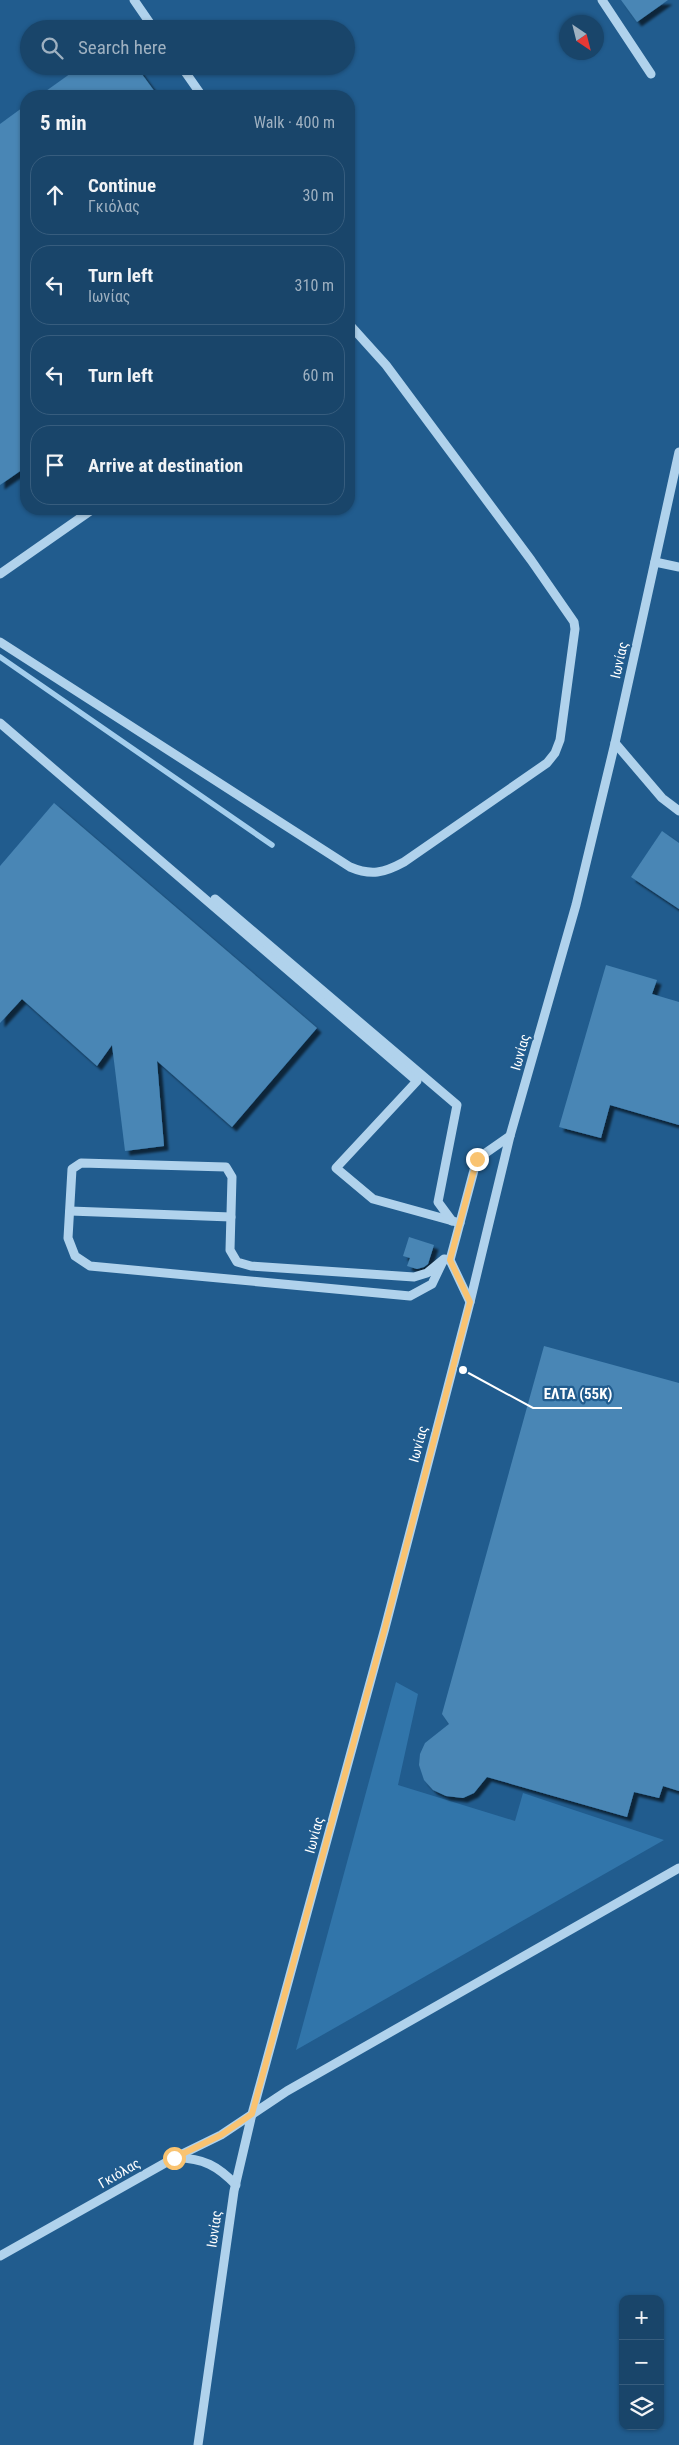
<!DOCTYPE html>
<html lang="en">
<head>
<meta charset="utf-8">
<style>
  :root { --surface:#19456a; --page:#224c70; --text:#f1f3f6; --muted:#9fb1c1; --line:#375d7e }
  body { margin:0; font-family:"Roboto Condensed",sans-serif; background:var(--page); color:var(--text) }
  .controls { position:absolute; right:15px; bottom:15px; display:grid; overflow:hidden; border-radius:10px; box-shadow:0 1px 4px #0004 }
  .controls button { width:45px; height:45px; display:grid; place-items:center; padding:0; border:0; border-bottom:1px solid var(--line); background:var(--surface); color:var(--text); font:25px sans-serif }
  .compass { position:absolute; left:559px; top:15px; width:45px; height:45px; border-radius:50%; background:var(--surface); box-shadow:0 1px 4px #0004; rotate:145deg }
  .stop { position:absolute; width:15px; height:15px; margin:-11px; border:4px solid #f9c371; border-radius:50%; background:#fff }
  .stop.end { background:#f9c371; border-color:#fff; box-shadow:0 1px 5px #0008 }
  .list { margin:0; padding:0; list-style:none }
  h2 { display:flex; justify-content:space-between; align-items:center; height:65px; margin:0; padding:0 20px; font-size:21px }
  h2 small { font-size:16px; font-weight:400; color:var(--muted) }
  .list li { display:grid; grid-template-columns:32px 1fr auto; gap:15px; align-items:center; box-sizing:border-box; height:80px; margin:0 10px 10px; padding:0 10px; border:1px solid var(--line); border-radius:20px }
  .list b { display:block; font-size:19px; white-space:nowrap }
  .list p { margin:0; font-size:16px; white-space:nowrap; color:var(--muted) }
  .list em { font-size:16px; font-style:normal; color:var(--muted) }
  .icon { flex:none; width:28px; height:28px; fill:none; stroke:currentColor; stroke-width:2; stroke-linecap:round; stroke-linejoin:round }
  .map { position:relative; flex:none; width:679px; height:2445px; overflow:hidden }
  .search { position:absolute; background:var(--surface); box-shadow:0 1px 4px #0004; left:20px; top:20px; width:335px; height:55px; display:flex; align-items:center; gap:12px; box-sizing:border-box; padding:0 18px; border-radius:28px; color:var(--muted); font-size:19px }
  .panel { position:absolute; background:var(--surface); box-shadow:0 1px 4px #0004; left:20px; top:90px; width:335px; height:425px; border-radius:20px }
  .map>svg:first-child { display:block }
  .green { fill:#3175aa }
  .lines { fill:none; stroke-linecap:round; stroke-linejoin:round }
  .stream { stroke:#a4ceed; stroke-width:5.5 }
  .building { fill:#4986b5; filter:url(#shadow) }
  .minor { stroke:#b0d2ec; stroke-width:9 }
  .route { stroke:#f9c371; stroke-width:6 }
  .labels { text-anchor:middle; stroke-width:4.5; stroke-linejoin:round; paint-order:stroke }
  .street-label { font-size:14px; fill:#fff; stroke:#215c8e }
  .leader { fill:none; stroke:#fff; stroke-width:2 }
  .callout-dot { fill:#fff; stroke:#215c8e; stroke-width:2 }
  .callout-label { font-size:15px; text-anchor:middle; font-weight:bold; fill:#fff; stroke:#215c8e; stroke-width:4.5; stroke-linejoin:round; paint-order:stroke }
</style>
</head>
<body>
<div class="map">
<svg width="679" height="2445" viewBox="0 0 679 2445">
  <defs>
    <filter id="shadow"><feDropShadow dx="4.5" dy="4.5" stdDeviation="1" flood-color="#0009"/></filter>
  </defs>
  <rect width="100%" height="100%" fill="#215c8e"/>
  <polygon class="green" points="396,1682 418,1694 398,1785 515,1821 523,1793 664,1840 296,2050"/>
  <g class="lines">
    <polyline class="stream" points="0,657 272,845"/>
  </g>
  <g class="building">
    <polygon points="621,0 668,0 637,22"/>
    <polygon points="81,66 136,66 158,96 39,96"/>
    <polygon points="26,105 26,467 0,485 0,124"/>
    <polygon points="54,803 317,1028 232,1127 157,1061 164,1146 125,1151 112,1045 97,1066 22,999 0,1023 0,866"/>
    <polygon points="662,831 679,843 679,909 631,877"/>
    <polygon points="606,965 657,980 652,994 679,1002 679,1125 610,1105 601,1138 559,1127"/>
    <polygon points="409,1237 434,1245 428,1264 424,1267 417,1269 407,1266 410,1258 403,1256"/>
    <polygon points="544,1346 679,1383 679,1791 663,1786 659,1798 634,1792 627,1817 487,1777 474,1793 463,1798 446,1796 433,1790 424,1780 419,1765 420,1754 425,1743 449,1724 442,1714"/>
  </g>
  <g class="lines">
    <g class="minor">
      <polyline points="134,0 154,29"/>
      <polyline points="602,0 651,74"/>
      <polyline points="181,66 202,96"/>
      <polyline points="655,562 679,567"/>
      <polyline points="0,574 93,509"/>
      <path d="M 0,642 L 350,867 C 371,876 384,873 404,862 L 547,763 L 555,753 L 560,740 L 575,629 L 574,622 L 531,560 L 386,365 L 349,324"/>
      <polyline points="0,723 417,1081 336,1168 373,1199 460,1223"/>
      <polyline points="615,743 662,798 679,811"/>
      <polyline points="215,899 457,1105 438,1202 452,1221"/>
      <polyline points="70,1211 231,1217"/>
      <polyline points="444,1259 432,1284 410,1296 90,1266 75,1256 68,1238 72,1169 81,1163 226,1167 232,1177 230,1250 237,1262 251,1266 414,1277 427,1273 444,1259 450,1260"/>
      <polyline points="470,1302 450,1260 477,1159 510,1136"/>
      <path d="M 177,2158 C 203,2158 218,2166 236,2185"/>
      <polyline points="0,2256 174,2158 221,2135 287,2091 679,1868"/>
      <polyline points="198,2445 234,2191 252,2114 385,1628 470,1302 510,1136 576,905 615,743 679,452"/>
    </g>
  </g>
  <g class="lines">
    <polyline class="route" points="174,2158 221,2135 252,2114 385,1628 470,1302 450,1260 477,1159"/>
  </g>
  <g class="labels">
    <g class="street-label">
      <text transform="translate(619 660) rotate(-77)" y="5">Ιωνίας</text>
      <text transform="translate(520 1052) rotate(-74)" y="5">Ιωνίας</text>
      <text transform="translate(418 1444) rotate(-75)" y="5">Ιωνίας</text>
      <text transform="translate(314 1835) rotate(-75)" y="5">Ιωνίας</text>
      <text transform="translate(119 2173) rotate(-30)" y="5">Γκιόλας</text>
      <text transform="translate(214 2229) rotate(-82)" y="5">Ιωνίας</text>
    </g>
  </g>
  <path class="leader" d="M463 1370L533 1408H622"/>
  <circle class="callout-dot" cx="463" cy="1370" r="5"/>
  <g class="callout-label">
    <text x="578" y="1399">ΕΛΤΑ (55Κ)</text>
  </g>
</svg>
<div class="controls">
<button>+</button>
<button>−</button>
<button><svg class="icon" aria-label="layers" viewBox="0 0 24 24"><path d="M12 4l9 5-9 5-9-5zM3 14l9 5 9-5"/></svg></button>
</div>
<svg class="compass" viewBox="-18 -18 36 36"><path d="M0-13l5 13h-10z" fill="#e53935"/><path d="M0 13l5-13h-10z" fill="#9fb1c1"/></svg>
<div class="stop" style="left:174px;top:2158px"></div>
<div class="stop end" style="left:477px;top:1159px"></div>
<div class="search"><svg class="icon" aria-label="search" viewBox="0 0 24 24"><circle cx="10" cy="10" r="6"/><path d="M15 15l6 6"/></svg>Search here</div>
<section class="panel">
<h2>5 min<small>Walk · 400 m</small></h2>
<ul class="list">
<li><svg class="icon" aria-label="ahead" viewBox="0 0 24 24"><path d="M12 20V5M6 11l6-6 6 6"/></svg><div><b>Continue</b><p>Γκιόλας</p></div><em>30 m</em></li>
<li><svg class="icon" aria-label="left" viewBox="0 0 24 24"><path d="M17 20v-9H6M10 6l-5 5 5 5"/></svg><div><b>Turn left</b><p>Ιωνίας</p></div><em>310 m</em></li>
<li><svg class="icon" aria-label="left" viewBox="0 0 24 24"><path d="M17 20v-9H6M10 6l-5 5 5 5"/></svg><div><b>Turn left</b></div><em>60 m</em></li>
<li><svg class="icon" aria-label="arrive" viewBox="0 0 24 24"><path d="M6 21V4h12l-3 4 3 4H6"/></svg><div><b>Arrive at destination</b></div></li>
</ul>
</section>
</div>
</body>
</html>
